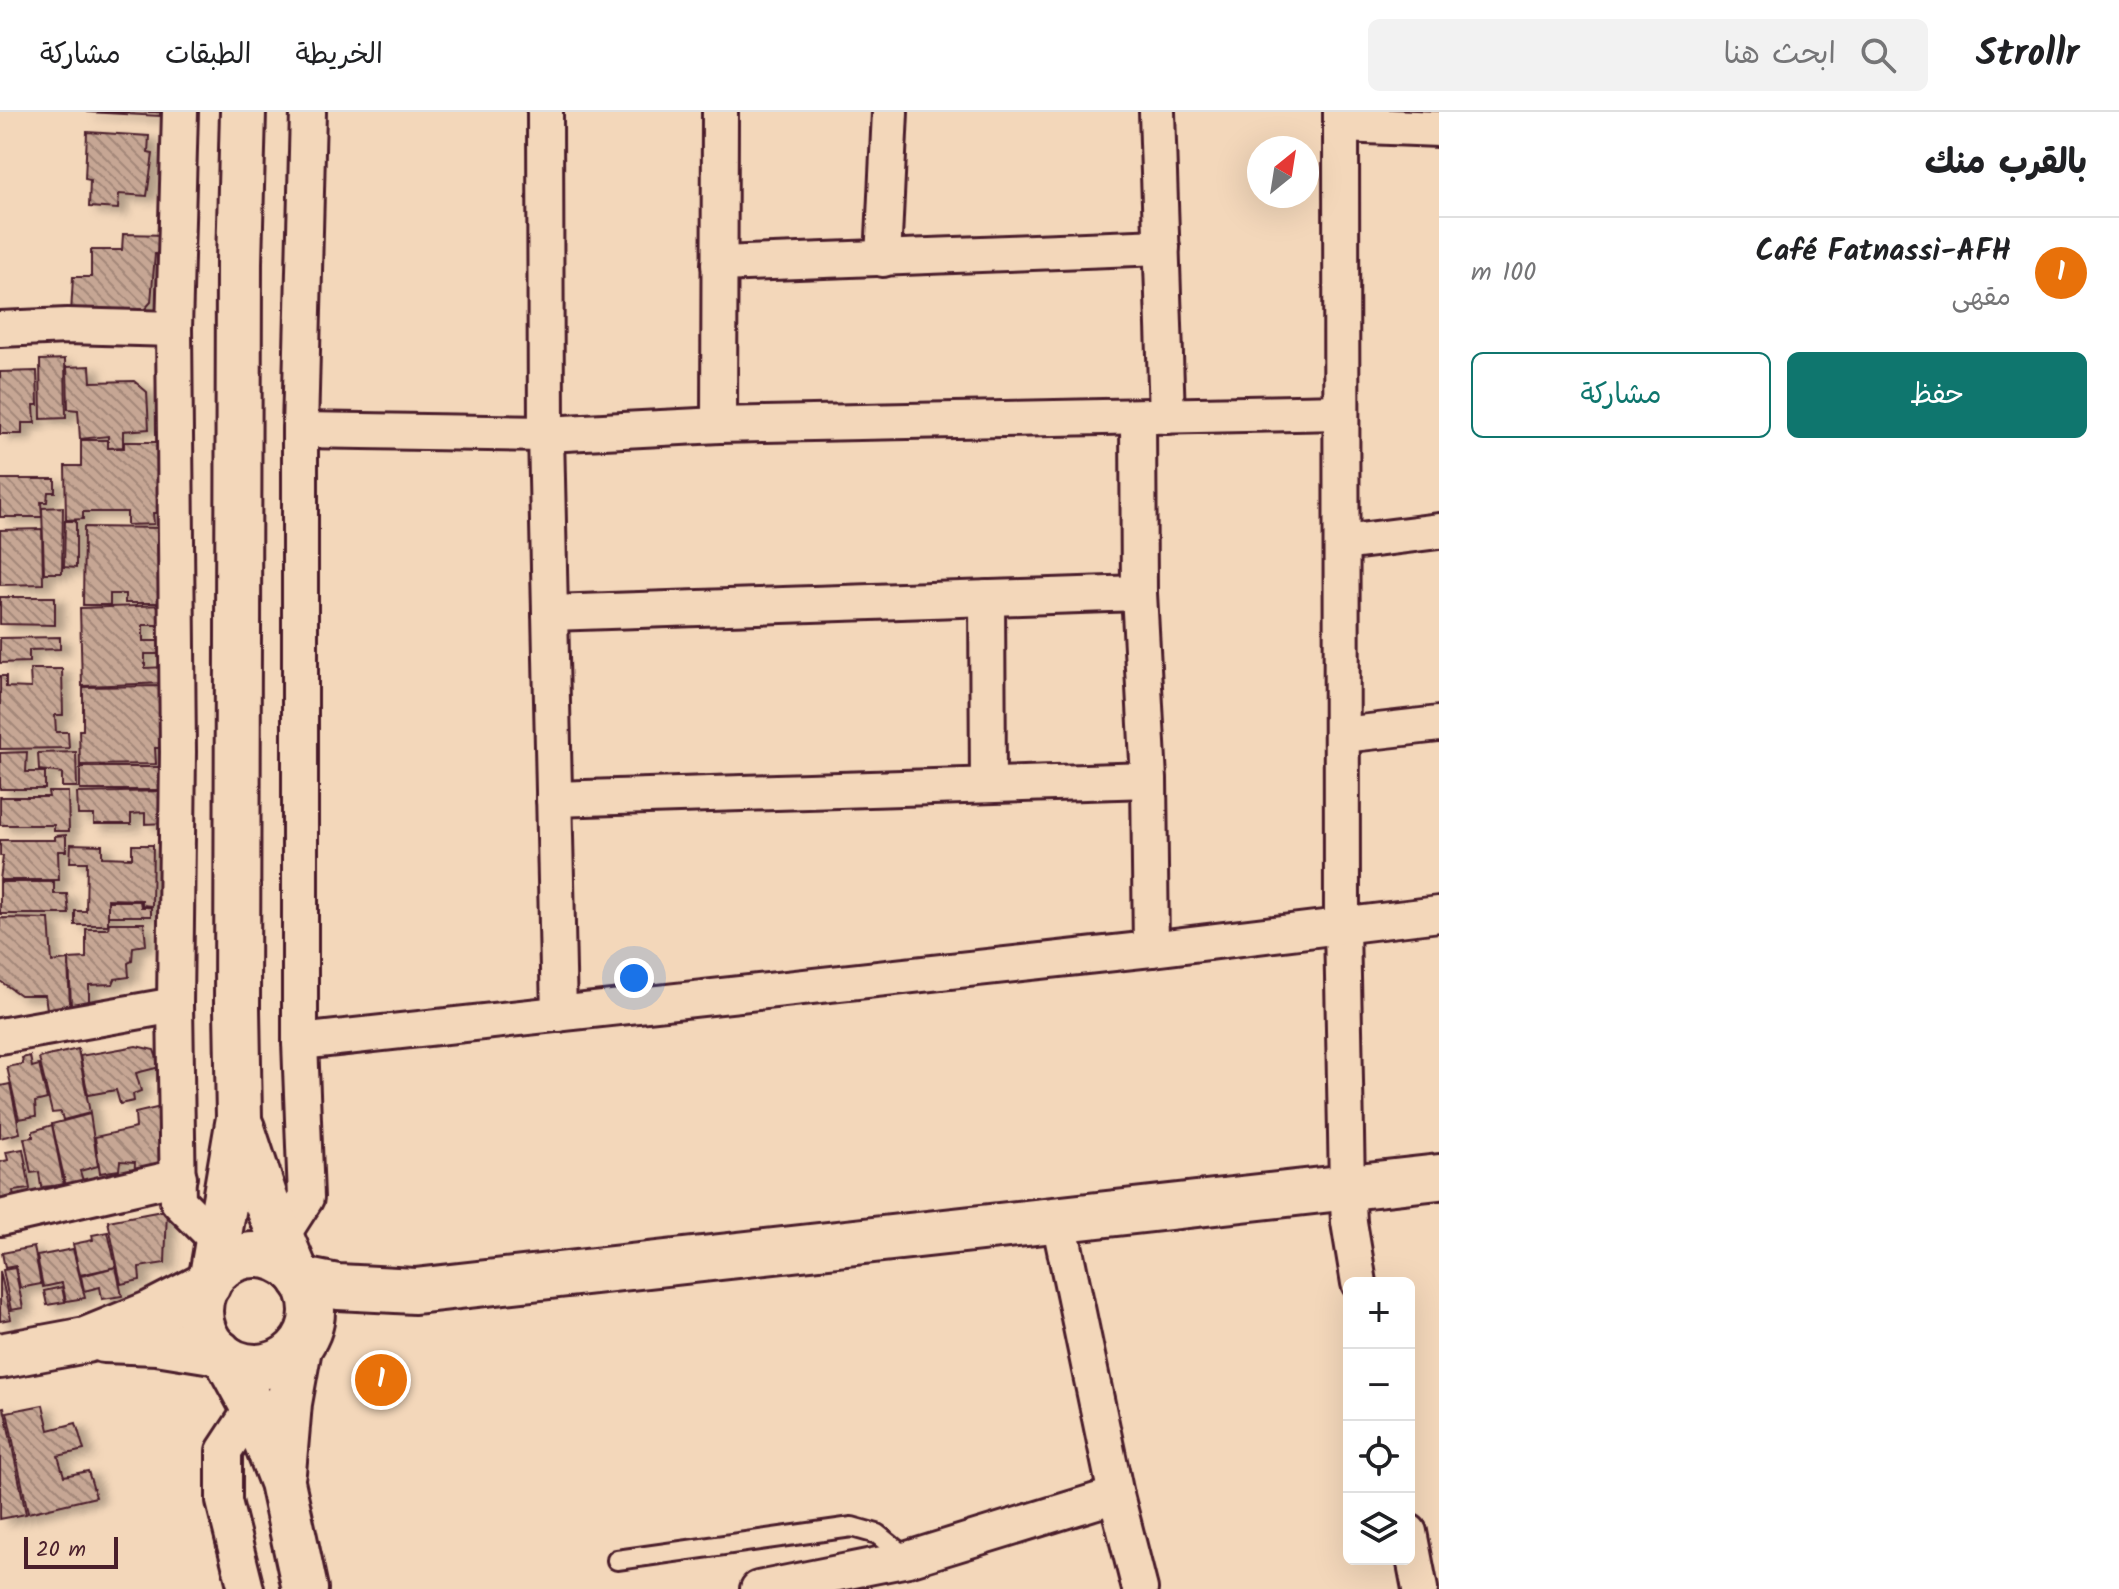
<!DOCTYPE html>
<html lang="ar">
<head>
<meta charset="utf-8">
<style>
  :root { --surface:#fff; --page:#f2f2f2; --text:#202124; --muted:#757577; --line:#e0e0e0; --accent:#0f766e }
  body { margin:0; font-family:Kalam,"Playpen Sans Arabic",sans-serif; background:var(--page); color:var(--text); direction:rtl }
  .controls { position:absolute; right:24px; bottom:24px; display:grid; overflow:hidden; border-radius:12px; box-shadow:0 8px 32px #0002 }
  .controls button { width:72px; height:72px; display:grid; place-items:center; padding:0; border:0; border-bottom:2px solid var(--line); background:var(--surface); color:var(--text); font:40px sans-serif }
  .compass { position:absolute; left:1247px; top:24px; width:72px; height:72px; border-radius:50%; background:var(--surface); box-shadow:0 8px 32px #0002; rotate:30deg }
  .scale { position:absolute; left:24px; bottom:20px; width:94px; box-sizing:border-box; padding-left:8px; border:4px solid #4a1f2b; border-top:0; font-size:22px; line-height:28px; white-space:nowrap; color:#4a1f2b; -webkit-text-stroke:6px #f3d7ba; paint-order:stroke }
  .you { position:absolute; left:634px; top:866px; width:28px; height:28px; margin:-20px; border:6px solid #fff; border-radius:50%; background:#1a73e8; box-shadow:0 0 0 12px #1a73e833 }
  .badge { display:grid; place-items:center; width:52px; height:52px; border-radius:50%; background:var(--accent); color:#fff; font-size:26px; font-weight:700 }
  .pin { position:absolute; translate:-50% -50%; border:4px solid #fff; box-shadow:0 2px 8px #0006 }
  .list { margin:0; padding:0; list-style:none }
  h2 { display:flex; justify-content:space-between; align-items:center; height:104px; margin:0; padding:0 32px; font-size:34px }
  h2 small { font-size:26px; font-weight:400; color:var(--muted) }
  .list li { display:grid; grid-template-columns:52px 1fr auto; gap:24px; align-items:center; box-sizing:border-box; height:112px; padding:0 32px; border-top:2px solid var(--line) }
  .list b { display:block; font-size:30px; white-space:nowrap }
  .list p { margin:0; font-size:26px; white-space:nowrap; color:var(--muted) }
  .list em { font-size:26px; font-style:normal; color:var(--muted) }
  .actions { display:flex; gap:16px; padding:24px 32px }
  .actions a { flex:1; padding:18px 0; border:2px solid var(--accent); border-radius:12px; text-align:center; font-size:28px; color:var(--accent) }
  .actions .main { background:var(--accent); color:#fff }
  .icon { flex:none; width:44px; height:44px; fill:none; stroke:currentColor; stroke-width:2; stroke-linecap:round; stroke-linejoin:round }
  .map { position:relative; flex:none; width:1439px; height:1477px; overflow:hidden; direction:ltr }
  header { display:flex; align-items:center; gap:48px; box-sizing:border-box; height:112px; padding:0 40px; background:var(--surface); border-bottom:2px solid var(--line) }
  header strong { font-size:38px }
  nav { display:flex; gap:44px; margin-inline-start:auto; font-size:28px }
  .search { width:560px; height:72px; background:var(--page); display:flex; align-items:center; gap:20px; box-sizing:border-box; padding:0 28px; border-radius:12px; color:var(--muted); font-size:30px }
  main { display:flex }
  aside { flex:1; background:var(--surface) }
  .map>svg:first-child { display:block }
  .building { fill:url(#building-back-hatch); stroke:#4a1f2b; stroke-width:2; filter:url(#shadow) }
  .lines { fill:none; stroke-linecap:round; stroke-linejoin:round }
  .service-casing { stroke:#4a1f2b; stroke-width:24 }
  .minor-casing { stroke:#4a1f2b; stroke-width:40 }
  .tertiary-casing { stroke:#4a1f2b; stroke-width:50 }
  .service { stroke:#f3d7ba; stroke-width:18 }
  .minor { stroke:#f3d7ba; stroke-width:34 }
  .tertiary { stroke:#f3d7ba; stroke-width:44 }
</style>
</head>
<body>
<header>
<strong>Strollr</strong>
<div class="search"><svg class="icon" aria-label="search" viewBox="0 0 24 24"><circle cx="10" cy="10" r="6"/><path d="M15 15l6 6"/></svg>ابحث هنا</div>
<nav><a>الخريطة</a><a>الطبقات</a><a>مشاركة</a></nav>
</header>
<main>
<aside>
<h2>بالقرب منك<small></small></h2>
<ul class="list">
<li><span class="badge" style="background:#e8710a">1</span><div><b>Café Fatnassi-AFH</b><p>مقهى</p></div><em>100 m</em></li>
</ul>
<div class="actions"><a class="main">حفظ</a><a>مشاركة</a></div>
</aside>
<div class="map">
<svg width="1439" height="1477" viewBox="0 0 1439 1477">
  <defs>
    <pattern id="building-back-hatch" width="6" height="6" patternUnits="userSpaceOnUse" patternTransform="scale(2)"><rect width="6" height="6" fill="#c6a694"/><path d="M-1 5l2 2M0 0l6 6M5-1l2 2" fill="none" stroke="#a38779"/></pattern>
    <filter id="shadow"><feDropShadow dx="9" dy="5" stdDeviation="4" flood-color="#0004"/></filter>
  </defs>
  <rect width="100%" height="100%" fill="#f3d7ba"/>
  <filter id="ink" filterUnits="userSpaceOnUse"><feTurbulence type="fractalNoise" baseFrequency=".0125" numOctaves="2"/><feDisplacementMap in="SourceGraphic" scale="16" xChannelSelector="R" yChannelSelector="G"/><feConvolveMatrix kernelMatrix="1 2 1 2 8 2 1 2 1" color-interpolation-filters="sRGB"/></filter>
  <g filter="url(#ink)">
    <g class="building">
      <polygon points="86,0 160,0 160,4"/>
      <polygon points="87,20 149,24 148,41 153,42 147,84 119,82 118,97 89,95 90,68 85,67"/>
      <polygon points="123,122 169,123 169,141 155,142 151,190 143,199 70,220 73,165 91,165 91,138 122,138"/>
      <polygon points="65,247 66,306 41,307 40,248"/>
      <polygon points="90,254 91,270 134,269 147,280 149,317 123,319 123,335 108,336 108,324 80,327 78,298 68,297 67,255"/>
      <polygon points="37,259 38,293 34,293 35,311 22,311 22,322 0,322 0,260"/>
      <polygon points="81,328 108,328 108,336 124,336 124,330 167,330 168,401 153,401 154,412 127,413 127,400 83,400 83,407 66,408 65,354 81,354"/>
      <polygon points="0,367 55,367 55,380 48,380 47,390 41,390 42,405 0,405"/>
      <polygon points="63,395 62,461 44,461 42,396"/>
      <polygon points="65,409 76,409 76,456 64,455"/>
      <polygon points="84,415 167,416 166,491 125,491 125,482 110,482 110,493 83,493"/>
      <polygon points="42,417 43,472 0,473 0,418"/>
      <polygon points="0,485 55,485 55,513 0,512"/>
      <polygon points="166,493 166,513 143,513 143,529 166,529 167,542 145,542 145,556 166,555 167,571 82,574 80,496"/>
      <polygon points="60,525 60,537 29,538 29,550 0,551 0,526"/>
      <polygon points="30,557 62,557 63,603 55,603 56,620 68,620 69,636 0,637 0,564 6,564 6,575 31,576"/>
      <polygon points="167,574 168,590 159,590 160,636 155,636 156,652 80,653 79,618 83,618 83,575"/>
      <polygon points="27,640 26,660 45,660 45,677 0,677 0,641"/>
      <polygon points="76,640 77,675 62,675 62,661 39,658 38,641"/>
      <rect x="80" y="655" width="83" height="23"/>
      <polygon points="164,679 165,711 145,712 145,701 131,702 131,712 94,712 94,703 78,703 77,681"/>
      <polygon points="48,680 68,680 69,719 54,719 54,713 0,713 0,685 49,685"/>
      <polygon points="66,723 66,739 58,739 59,768 0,768 3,744 0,744 0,728 55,728 55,724"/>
      <polygon points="71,732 102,733 102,745 132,746 132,733 153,733 152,794 142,793 142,788 108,787 108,813 75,813 75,799 86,799 87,750 70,750"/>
      <polygon points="0,770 54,770 54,782 67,782 69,802 0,802"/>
      <polygon points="108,789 140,789 141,795 151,795 151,804 108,804"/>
      <polygon points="0,806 49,807 52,850 68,848 70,896 47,897 45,883 20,883 0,869"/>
      <polygon points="109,811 144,811 146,833 133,835 132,849 128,851 129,865 115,867 113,872 89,873 89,891 71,893 69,847 86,846 86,817 108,817"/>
      <polygon points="136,934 154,938 160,955 136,961 141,979 133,982 134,989 120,992 116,978 88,983 80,944"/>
      <polygon points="78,937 90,1001 63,1008 61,1000 52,1001 39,946"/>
      <polygon points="30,944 32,955 39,953 47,987 35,990 36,1004 19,1007 7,955 23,952 22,946"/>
      <polygon points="10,972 20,1021 0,1026 0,974"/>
      <polygon points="169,993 166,1063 134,1070 135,1050 120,1049 119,1058 100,1061 95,1025 136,1016 135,1001"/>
      <polygon points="90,1002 98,1054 80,1059 85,1075 67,1079 52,1012"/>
      <polygon points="52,1013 64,1073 41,1075 39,1060 31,1061 24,1026 33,1025 33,1019"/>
      <polygon points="23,1037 30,1077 13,1079 14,1086 0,1088 0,1050 8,1048 6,1040"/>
      <polygon points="167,1098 165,1151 139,1155 140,1168 121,1172 108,1109"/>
      <polygon points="108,1120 116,1155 80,1163 73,1132 93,1128 92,1123"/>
      <polygon points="34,1135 41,1172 20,1176 16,1154 5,1156 2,1141"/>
      <polygon points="73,1137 85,1186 66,1189 62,1171 43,1175 37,1144"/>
      <polygon points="116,1155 122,1184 102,1187 100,1175 84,1179 81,1164"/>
      <polygon points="15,1156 23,1196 11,1198 3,1158"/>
      <polygon points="0,1159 11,1207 0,1209"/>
      <polygon points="62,1175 65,1190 47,1193 44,1179"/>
      <polygon points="43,1293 49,1318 76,1311 84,1338 58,1344 64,1364 88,1359 96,1385 28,1401 7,1300"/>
      <polygon points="4,1295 26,1402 0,1407 0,1296"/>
    </g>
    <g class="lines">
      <defs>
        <polyline id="service" points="617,1448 852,1415 877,1422 908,1447"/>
        <g id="minor">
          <polyline points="180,0 174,217 178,640 175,893 178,1089 219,1130"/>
          <polyline points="545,0 546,322 559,902"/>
          <polyline points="1157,0 1167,304"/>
          <polyline points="1341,0 1342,813 1347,1074 1349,1110 1359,1171"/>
          <polyline points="1342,13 1439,17"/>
          <polyline points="883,147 890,0"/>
          <polyline points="719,152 1162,135"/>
          <polyline points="0,217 67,214 174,217"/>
          <polyline points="1138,306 1139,481 1149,668 1151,837"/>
          <polyline points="719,313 720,0"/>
          <polyline points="300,318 546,322 719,313 1340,300"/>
          <polyline points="1343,431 1439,419"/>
          <polyline points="987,486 988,673"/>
          <polyline points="550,501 1139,481"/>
          <polyline points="1343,623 1439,612"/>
          <polyline points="554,687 1149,668"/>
          <polyline points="0,924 175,893"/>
          <polyline points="300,930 1151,837 1439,802"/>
          <polyline points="0,1106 179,1065"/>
          <polyline points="1059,1109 1116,1383 1140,1477"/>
          <polyline points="281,1125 306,1086 300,930 300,318 308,0"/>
          <polyline points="1409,1420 1420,1477"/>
          <polyline points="246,1477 224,1389 224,1339 253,1295"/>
          <polyline points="758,1477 908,1447 1116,1383"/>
        </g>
        <g id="tertiary">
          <polyline points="242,1016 266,1089 295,1159"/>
          <circle cx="256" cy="1199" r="56"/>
          <polyline points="212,1164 239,1006 237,897 239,150 243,0"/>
          <polyline points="302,1168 338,1175 415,1179 1439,1065"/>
          <polyline points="104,1228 157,1230 219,1240"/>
          <polyline points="0,1244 86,1228 150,1202 208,1172"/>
          <polyline points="227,1247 253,1295 282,1370 305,1477"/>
          <polyline points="283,1360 289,1291 299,1236"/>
        </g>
      </defs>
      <use href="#service" class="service-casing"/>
      <use href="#minor" class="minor-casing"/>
      <use href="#tertiary" class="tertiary-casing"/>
      <use href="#service" class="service"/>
      <use href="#minor" class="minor"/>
      <use href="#tertiary" class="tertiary"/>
    </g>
  </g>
</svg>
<div class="controls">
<button>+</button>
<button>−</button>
<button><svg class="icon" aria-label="locate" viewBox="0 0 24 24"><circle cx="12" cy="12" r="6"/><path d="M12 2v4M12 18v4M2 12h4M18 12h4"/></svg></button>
<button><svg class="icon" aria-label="layers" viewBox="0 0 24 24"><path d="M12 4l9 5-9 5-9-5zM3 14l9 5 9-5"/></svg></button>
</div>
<svg class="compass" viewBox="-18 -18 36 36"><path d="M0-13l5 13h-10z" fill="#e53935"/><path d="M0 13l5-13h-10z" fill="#757577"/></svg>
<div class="scale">20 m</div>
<div class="you"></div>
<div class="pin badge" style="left:381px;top:1268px;background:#e8710a">1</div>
</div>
</main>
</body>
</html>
